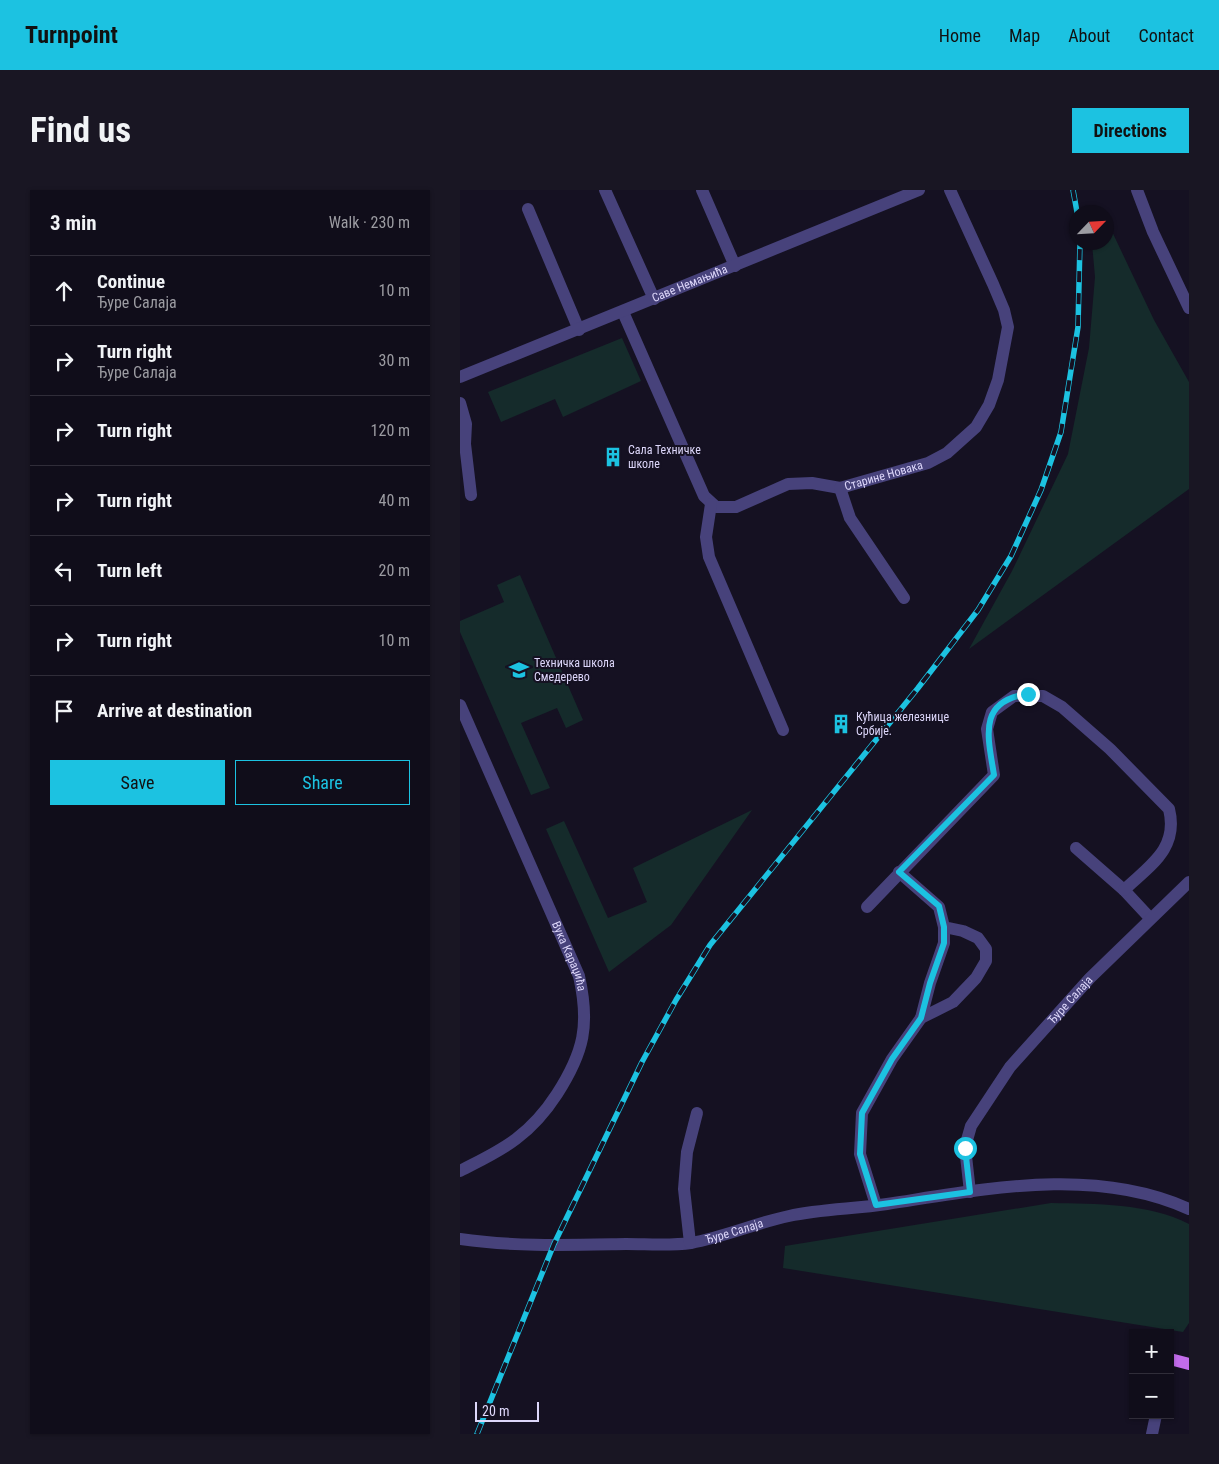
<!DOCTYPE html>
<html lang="en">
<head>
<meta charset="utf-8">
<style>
  :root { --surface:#100d1a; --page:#191623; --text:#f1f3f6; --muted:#9c9ca2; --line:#302d39; --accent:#1cc2e1 }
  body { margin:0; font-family:"Roboto Condensed",sans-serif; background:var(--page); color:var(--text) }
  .controls { position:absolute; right:15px; bottom:15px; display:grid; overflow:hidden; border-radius:0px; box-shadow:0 1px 4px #0004 }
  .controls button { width:45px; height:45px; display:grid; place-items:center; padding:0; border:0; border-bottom:1px solid var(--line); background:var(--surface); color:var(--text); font:25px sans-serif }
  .compass { position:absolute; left:609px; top:15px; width:45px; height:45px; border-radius:50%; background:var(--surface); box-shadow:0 1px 4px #0004; rotate:65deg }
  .scale { position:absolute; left:15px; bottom:12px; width:64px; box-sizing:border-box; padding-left:5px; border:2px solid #ddd7fa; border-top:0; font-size:14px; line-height:18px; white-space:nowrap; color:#ddd7fa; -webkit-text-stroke:4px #151122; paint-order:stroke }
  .stop { position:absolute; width:15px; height:15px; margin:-11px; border:4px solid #1cc2e1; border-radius:50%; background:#fff }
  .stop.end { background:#1cc2e1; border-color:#fff; box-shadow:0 1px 5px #0008 }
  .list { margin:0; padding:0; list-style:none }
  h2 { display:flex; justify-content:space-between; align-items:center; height:65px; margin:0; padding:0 20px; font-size:21px }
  h2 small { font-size:16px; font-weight:400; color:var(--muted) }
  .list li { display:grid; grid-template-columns:32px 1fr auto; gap:15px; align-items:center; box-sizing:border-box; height:70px; padding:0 20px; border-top:1px solid var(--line) }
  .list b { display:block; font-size:19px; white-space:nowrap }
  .list p { margin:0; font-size:16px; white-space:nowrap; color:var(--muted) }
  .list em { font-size:16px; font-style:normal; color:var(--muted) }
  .actions { display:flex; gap:10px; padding:15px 20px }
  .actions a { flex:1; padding:11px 0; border:1px solid var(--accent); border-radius:0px; text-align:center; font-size:18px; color:var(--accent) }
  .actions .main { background:var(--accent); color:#111 }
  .icon { flex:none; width:28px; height:28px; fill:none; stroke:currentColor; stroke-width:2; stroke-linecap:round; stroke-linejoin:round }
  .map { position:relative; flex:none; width:729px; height:1244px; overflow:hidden; border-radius:0px }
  header { display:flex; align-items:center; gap:30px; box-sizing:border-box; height:70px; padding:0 25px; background:var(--accent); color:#111 }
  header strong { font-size:24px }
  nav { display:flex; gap:28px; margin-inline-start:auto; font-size:18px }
  .intro { display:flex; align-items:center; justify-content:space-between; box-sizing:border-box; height:120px; padding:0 30px }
  h1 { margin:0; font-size:35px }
  .button { padding:12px 22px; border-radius:0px; background:var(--accent); color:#111; font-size:18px; font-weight:700 }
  main { display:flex; gap:30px; padding:0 30px }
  aside { flex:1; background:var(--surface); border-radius:0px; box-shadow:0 1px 4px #0004 }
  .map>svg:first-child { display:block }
  .green { fill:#152b2b }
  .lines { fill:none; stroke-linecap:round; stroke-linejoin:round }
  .minor { stroke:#47427b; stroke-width:12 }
  .major { stroke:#c36cec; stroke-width:12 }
  .rail-casing { stroke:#1cc2e1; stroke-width:5.5 }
  .rail { stroke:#151122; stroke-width:4; stroke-dasharray:11; stroke-linecap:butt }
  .route { stroke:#1cc2e1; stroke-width:6 }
  .labels { text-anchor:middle; stroke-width:4; stroke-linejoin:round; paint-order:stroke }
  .street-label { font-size:12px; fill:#ddd7fa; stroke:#151122 }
  .poi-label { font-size:12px; fill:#ddd7fa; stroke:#151122; text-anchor:start }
</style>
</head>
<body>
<header>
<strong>Turnpoint</strong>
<nav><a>Home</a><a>Map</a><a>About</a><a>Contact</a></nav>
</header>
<div class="intro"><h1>Find us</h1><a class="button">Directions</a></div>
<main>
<aside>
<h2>3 min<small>Walk · 230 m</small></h2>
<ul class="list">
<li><svg class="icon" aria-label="ahead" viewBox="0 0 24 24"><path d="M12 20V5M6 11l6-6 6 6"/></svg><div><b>Continue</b><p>Ђуре Салаја</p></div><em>10 m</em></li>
<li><svg class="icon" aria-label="right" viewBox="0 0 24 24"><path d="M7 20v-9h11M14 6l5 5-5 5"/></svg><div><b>Turn right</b><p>Ђуре Салаја</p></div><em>30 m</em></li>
<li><svg class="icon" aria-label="right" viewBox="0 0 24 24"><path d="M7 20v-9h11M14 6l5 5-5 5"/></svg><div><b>Turn right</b></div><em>120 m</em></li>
<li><svg class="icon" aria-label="right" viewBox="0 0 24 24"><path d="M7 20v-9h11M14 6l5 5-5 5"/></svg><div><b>Turn right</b></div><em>40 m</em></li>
<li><svg class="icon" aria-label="left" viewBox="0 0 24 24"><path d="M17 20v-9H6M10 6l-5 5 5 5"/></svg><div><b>Turn left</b></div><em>20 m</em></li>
<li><svg class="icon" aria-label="right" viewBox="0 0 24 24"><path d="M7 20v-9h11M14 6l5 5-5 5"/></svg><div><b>Turn right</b></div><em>10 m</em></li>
<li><svg class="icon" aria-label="arrive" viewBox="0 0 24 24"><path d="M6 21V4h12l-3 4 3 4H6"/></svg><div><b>Arrive at destination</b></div></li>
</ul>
<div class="actions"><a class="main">Save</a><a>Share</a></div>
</aside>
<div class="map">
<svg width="729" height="1244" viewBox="0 0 729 1244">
  <rect width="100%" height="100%" fill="#151122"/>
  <g class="green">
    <polygon points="647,31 694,130 729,192 729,299 509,459 552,381 608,264 629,158 635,87 632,53 646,52"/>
    <polygon points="162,148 181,191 103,227 95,209 41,232 28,202"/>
    <polygon points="60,385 123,530 106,538 97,518 61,533 90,598 71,605 0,442 0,431 44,412 37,395"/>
    <polygon points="292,620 211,735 149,782 86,639 104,631 148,728 187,712 173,678"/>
    <path d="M 591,1013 C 636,1014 688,1013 729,1034 L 729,1133 L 723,1142 L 323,1078 L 325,1056 Z"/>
  </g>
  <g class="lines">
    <g class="minor">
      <polyline points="145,0 194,109"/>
      <polyline points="242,0 275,76"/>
      <polyline points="677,0 693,42 729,118"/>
      <polyline points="68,19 119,140"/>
      <path id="s1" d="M 163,122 L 244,306 L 256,317 L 276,317 L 328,294 L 352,293 L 380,298 L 468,273 L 487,263 L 516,237 L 529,215 L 538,190 L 548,137 L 544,120 L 533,94 L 490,0"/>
      <path id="s2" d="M 0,187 L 459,0"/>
      <polyline points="0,213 6,234 5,254 11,305"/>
      <polyline points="380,298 390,328 444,408"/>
      <polyline points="251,314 246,347 249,367 323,540"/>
      <path id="s3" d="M 0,515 L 119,786 C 130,835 124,862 97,904 C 86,921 72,937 56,949 C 39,962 19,971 0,981"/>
      <polyline points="616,658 664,700 690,728"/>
      <path d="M 407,717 L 534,585 L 527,539 L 532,522 L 554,506 L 583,506 L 602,517 L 650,559 L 709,619 C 719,659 689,676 664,700"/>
      <polyline points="461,828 470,793 484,753 484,737"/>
      <path id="s4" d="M 510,1002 L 505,957 L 511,936 L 550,877 L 630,788 L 729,692"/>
      <polyline points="416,1015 400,964 402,923 432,869 461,828 493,812 516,788 526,771 526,759 518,748 503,741 484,737 479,717 439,682"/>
      <path id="s5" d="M 0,1049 C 54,1057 111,1055 166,1054 C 187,1054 210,1056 231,1053 C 264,1047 296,1033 329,1026 C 361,1019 395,1019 427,1014 C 526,999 634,976 729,1019"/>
      <polyline points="230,1053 224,999 227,962 237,923"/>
      <polyline points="692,1244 696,1225"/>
    </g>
    <polyline class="major" points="710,1169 729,1174"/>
    <defs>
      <g id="rail">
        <polyline points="613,0 617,22"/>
        <polyline points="17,1244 94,1054 182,872 216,810 250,755 458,498 518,420 551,366 581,300 601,242 618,137 620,52"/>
      </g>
    </defs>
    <use href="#rail" class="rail-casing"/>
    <use href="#rail" class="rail"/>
  </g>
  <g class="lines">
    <path class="route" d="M 505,958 L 510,1002 L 416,1015 L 400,964 L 402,923 L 432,869 L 461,828 L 470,793 L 484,753 L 484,737 L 479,716 L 439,682 L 534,585 C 528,547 517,511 568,504"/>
  </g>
  <defs>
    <symbol id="building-bare" viewBox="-9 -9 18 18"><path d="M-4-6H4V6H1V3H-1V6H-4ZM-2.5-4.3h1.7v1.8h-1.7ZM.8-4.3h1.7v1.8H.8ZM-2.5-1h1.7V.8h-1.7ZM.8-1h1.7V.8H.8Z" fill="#1cc2e1" stroke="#151122" stroke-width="2.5" paint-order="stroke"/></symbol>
    <symbol id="school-bare" viewBox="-9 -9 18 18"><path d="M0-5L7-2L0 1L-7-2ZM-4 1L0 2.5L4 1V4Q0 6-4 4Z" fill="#1cc2e1" stroke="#151122" stroke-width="2.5" paint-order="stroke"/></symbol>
  </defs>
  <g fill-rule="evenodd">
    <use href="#building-bare" x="139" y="253" width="28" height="28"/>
    <use href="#school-bare" x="45" y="466" width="28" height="28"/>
    <use href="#building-bare" x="367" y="520" width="28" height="28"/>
  </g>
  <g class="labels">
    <g class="street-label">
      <text dy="4" stroke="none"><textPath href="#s2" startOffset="248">Саве Немањића</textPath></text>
      <text dy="4" stroke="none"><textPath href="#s1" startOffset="392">Старине Новака</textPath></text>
      <text dy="4" stroke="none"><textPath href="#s3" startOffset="274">Вука Караџића</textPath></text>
      <text dy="4" stroke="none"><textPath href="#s4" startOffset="228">Ђуре Салаја</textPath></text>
      <text dy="4" stroke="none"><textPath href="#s5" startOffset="276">Ђуре Салаја</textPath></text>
    </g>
    <g class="poi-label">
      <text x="168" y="264">Сала Техничке<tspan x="168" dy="14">школе</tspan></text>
      <text x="74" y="477">Техничка школа<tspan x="74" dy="14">Смедерево</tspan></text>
      <text x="396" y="531">Кућица железнице<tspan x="396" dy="14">Србије.</tspan></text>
    </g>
  </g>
</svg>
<div class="controls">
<button>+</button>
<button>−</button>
</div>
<svg class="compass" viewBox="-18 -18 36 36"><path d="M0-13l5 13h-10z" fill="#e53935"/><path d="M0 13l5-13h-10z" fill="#9c9ca2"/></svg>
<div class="scale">20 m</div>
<div class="stop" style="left:505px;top:958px"></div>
<div class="stop end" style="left:568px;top:504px"></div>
</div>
</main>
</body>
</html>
